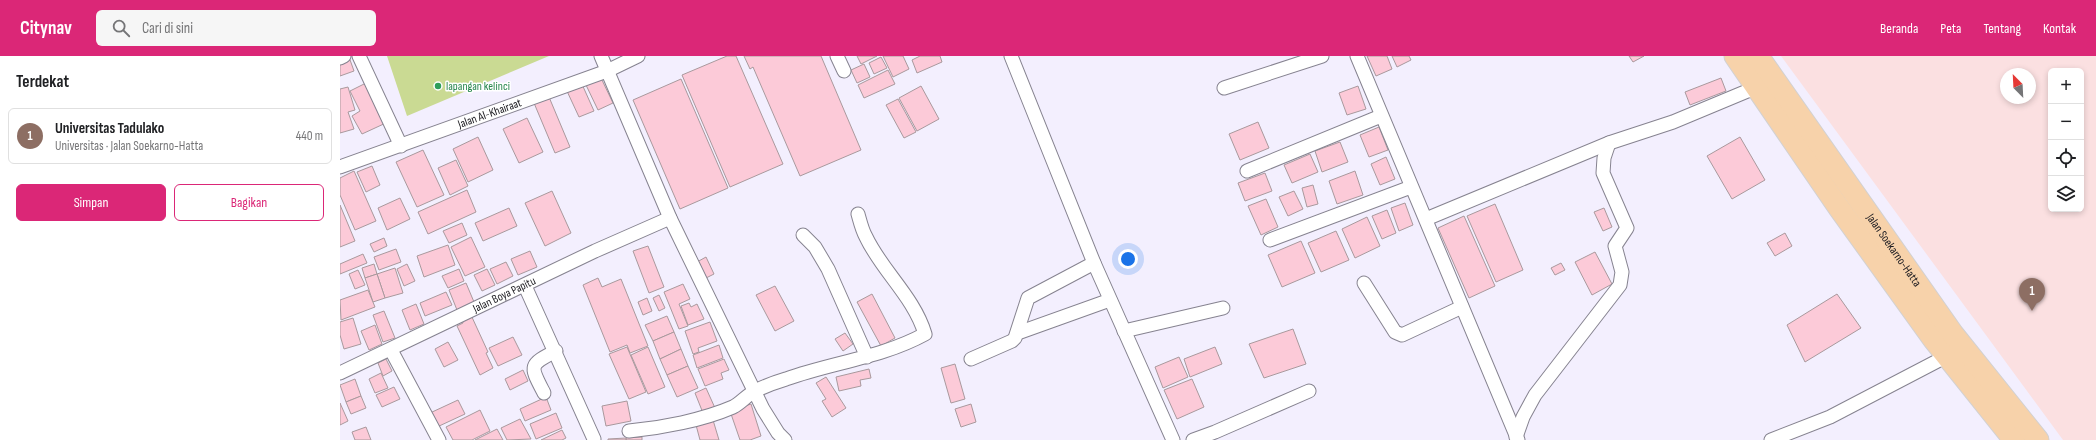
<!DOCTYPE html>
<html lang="id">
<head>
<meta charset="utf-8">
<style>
  :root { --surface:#fff; --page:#f6f6f6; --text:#202124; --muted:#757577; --line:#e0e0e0; --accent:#db2777 }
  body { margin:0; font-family:"Sofia Sans Condensed",sans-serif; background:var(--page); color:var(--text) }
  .controls { position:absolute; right:12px; top:12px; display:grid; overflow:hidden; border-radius:6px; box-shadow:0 2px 6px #0003 }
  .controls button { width:36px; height:36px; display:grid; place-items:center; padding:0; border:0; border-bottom:1px solid var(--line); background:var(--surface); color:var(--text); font:20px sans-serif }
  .compass { position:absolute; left:1660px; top:12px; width:36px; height:36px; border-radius:50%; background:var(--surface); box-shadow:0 2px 6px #0003; rotate:336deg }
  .you { position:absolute; left:788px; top:203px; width:14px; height:14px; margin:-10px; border:3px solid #fff; border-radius:50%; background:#1a73e8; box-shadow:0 0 0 6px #1a73e833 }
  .badge { display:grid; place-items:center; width:26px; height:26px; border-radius:50%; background:var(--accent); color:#fff; font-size:13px; font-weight:700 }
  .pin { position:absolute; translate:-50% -33px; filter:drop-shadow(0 1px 2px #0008) }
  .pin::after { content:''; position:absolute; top:21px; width:14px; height:12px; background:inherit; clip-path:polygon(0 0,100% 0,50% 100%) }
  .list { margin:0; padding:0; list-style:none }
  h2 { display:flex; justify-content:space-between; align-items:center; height:52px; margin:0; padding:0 16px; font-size:17px }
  h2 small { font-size:13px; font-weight:400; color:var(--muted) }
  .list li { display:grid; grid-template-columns:26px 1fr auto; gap:12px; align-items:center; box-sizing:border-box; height:56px; margin:0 8px 8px; padding:0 8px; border:1px solid var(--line); border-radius:6px }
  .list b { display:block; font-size:15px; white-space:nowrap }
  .list p { margin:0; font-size:13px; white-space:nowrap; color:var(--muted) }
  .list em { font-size:13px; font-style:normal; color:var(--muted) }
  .actions { display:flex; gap:8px; padding:12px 16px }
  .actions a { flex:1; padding:9px 0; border:1px solid var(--accent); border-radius:6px; text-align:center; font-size:14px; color:var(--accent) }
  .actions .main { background:var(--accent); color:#fff }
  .icon { flex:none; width:22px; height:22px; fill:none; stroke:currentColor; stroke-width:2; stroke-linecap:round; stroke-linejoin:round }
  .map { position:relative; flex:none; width:1756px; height:384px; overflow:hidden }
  header { display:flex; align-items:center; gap:24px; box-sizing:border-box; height:56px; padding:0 20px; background:var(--accent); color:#fff }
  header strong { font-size:19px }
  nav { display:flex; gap:22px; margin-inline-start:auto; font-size:14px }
  .search { width:280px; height:36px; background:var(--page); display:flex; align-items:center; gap:10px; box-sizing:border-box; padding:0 14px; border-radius:6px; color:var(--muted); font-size:15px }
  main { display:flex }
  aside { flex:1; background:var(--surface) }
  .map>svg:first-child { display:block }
  .education { fill:#fbe0e1; fill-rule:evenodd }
  .green { fill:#cada93 }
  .building { fill:#fccad8; stroke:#a9999d }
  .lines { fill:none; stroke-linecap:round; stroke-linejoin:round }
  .street-casing { stroke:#868390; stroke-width:15 }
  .primary-casing { stroke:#d2d1d2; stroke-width:23 }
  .street { stroke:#fff; stroke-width:13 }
  .primary { stroke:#f7d2aa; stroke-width:21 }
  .leisure-dot { fill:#2e9e5b; stroke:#fff; stroke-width:1.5 }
  .labels { text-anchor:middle; stroke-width:3; stroke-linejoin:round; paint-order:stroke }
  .leisure-label { font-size:12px; fill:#27864d; stroke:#fff; text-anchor:start }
  .street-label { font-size:12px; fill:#1c1b20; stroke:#fff }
</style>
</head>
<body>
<header>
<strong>Citynav</strong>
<div class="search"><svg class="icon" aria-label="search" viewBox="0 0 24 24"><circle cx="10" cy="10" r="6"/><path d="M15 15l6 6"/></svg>Cari di sini</div>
<nav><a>Beranda</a><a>Peta</a><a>Tentang</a><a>Kontak</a></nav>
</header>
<main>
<aside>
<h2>Terdekat<small></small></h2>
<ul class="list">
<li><span class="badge" style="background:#8d6e63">1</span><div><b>Universitas Tadulako</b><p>Universitas · Jalan Soekarno-Hatta</p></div><em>440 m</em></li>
</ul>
<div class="actions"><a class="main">Simpan</a><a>Bagikan</a></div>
</aside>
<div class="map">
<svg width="1756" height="384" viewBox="0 0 1756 384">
  <rect width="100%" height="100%" fill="#f3effe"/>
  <path class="education" d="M 1441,0 L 1756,0 L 1756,384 L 1723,384 ZM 1711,15 L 1741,15 L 1741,153 L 1711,153 ZM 1666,18 L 1690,18 L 1690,42 L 1666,42 Z"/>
  <polygon class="green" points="47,0 209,0 67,60"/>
  <g class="building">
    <polygon points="387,0 396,0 443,108 390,131 342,19"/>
    <polygon points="404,0 481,0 521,94 460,120 413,11 410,13"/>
    <polygon points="517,0 537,0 521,8"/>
    <polygon points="543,0 563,0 569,13 553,21"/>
    <polygon points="580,0 600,0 602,6 577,17 572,4"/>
    <polygon points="1027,0 1047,0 1052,13 1036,20"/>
    <polygon points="1052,0 1069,0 1071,4 1057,11"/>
    <polygon points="1289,0 1304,0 1293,6"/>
    <polygon points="9,1 14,15 0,20 0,4"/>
    <polygon points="541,1 547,12 534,18 529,7"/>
    <polygon points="524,8 530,21 517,27 511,14"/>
    <polygon points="548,14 555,28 524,42 518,29"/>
    <polygon points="261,22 273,47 258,54 246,29"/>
    <polygon points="1381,22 1386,35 1350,49 1345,36"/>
    <polygon points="341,23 388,132 340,153 293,44"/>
    <polygon points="28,26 48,66 22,78 12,60 20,55 10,35"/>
    <polygon points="241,26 254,55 239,61 226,33"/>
    <polygon points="581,30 599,63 577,75 559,42"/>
    <polygon points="1018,30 1026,53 1007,59 999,37"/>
    <polygon points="8,31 15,54 8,56 14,73 0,77 0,33"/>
    <polygon points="209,41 230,91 215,97 194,47"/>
    <polygon points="558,43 576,76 564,82 546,49"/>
    <polygon points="187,62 203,96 179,107 163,73"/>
    <polygon points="918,66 929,92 900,104 889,78"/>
    <polygon points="1039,71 1048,94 1029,101 1020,79"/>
    <polygon points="138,81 153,114 128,126 113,93"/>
    <polygon points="1400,81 1425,124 1392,143 1367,100"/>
    <polygon points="1000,86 1008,106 982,116 975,95"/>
    <polygon points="83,94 104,139 77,151 56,106"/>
    <polygon points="970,98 978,116 952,127 944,109"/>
    <polygon points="1046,101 1055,123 1040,129 1031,108"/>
    <polygon points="116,104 128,130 110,139 98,112"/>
    <polygon points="32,110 40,129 26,136 17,116"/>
    <polygon points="14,115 36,165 15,174 0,139 0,122"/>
    <polygon points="1015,115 1023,139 997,148 989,125"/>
    <polygon points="925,117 932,135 905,145 898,127"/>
    <polygon points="973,129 978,148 967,151 962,132"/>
    <polygon points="127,134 136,156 88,178 78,156"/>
    <polygon points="212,135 231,177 205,190 185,147"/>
    <polygon points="954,135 963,153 948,160 939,141"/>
    <polygon points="60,142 70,163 47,174 38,152"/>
    <polygon points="926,143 938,171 921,179 908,150"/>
    <polygon points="1065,147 1073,169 1059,175 1051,152"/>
    <polygon points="1155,148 1183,214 1156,226 1127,160"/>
    <polygon points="0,149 15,185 0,191"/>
    <polygon points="169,152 177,170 143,185 135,167"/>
    <polygon points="1264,152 1272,171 1263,175 1254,156"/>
    <polygon points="1047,154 1056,177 1042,183 1032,160"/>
    <polygon points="1124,160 1155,230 1129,242 1098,172"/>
    <polygon points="1027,161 1040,190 1015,202 1002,173"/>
    <polygon points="122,167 127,179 109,187 103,175"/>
    <polygon points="996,175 1009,204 981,216 968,187"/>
    <polygon points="1445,177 1452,190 1435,200 1427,187"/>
    <polygon points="131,181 145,211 125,220 111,191"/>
    <polygon points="44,182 47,190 34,196 30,188"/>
    <polygon points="961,185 975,217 942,231 928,199"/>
    <polygon points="108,189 115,209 84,221 77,200"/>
    <polygon points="308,190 324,231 309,237 293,195"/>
    <polygon points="56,193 61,206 39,214 34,201"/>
    <polygon points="190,195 197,211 178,219 171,203"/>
    <polygon points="1255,196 1272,228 1252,239 1235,206"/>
    <polygon points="23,198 27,207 0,218 0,208"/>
    <polygon points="366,201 374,218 366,222 357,206"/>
    <polygon points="166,206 173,220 157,228 150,213"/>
    <polygon points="1221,207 1225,214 1215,219 1211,212"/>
    <polygon points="34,208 37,218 25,222 22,212"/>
    <polygon points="67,208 75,225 64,230 57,213"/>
    <polygon points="55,212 63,237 45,242 37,218"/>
    <polygon points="119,213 124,225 108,232 102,220"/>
    <polygon points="147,213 155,229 142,235 134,219"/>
    <polygon points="18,214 25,229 15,233 9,218"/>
    <polygon points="37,218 45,242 33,246 25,222"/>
    <polygon points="258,222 262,231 281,223 308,290 290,297 287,289 270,296 243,229"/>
    <polygon points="126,227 134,246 117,254 109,234"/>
    <polygon points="343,228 350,243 339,248 348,270 339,273 324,236"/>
    <polygon points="435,230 454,265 435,275 416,239"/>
    <polygon points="28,234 35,251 1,264 0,244"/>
    <polygon points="106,236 112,249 85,260 80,247"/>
    <polygon points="532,238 555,282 541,290 517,246"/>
    <polygon points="1497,238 1521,272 1465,306 1447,269"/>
    <polygon points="319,239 325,252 319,255 313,242"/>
    <polygon points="307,242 312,255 303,259 298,246"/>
    <polygon points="349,247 351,251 357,248 364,263 348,269 341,250"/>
    <polygon points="76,248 84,268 70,274 62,254"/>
    <polygon points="44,255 55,282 43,286 33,259"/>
    <polygon points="131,259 148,296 146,297 153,312 140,319 117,270 123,267 122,263"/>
    <polygon points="327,260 334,276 313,285 305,269"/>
    <polygon points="13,262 21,288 4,293 0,279 0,266"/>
    <polygon points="370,266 377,285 358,292 359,296 353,298 345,275"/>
    <polygon points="35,269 42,288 29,294 21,275"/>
    <polygon points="953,273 966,308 924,322 909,288"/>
    <polygon points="334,276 341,293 320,303 313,285"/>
    <polygon points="505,277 513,288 503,295 495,283"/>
    <polygon points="173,281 182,299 158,310 149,292"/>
    <polygon points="108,286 118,304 104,311 95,293"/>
    <polygon points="379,289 383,302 357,312 353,299"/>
    <polygon points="287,291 306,336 289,343 269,298"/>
    <polygon points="308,291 325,331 308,338 291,299"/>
    <polygon points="875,291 882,308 850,321 844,303"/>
    <polygon points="341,293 348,310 327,319 320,303"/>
    <polygon points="839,301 848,321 823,332 815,311"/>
    <polygon points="46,303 52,315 43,320 38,307"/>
    <polygon points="384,303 389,314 381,317 383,323 365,330 358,313"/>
    <polygon points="615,308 625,343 611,347 601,312"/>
    <polygon points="348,310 358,332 337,341 327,319"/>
    <polygon points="529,313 531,322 520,324 521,330 499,335 496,321"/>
    <polygon points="183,314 188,325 170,334 165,323"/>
    <polygon points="41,317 48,332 35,337 29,323"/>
    <polygon points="486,321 506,352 492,361 482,345 486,343 476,327"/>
    <polygon points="15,323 21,340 6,346 0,329"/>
    <polygon points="852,323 864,351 837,363 824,334"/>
    <polygon points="54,331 60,343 42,351 36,339"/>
    <polygon points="366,332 375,352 363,357 355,337"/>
    <polygon points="21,340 26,352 11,358 6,346"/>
    <polygon points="206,341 211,354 185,365 180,353"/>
    <polygon points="118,344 125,358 97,371 90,357"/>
    <polygon points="287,345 291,365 266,370 262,350"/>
    <polygon points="0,347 8,365 0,369"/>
    <polygon points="411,348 421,380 410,384 400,384 390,355"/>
    <polygon points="631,348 636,366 621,371 615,353"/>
    <polygon points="140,354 150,375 132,384 113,384 106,371"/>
    <polygon points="216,357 222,372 196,383 190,368"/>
    <polygon points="180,363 191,383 167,384 161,372"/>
    <polygon points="373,364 379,384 360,384 356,369"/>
    <polygon points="26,371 31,384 15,384 12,376"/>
    <polygon points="157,373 163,384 135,384"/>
    <polygon points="222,374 226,382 222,384 201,384"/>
    <polygon points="302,381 302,384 286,384 286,382"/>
    <polygon points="286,382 286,384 268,384 268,383"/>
  </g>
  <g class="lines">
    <defs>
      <g id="street">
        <polyline points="19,0 61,90"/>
        <polyline points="261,0 330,162 423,353 438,377 445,384"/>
        <polyline points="497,0 504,15"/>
        <polyline points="671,0 754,207 833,384"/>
        <polyline points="1017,0 1178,384"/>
        <polyline points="0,2 4,0"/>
        <polyline points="884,32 982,0"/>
        <path id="s1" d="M 0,111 L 267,15 L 298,0"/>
        <polyline points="907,115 1041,60"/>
        <polyline points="1086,163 1269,87 1333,66 1417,31"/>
        <polyline points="463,179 475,191 488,213 527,301"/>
        <polyline points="930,184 1071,131"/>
        <polyline points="1024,227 1055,276 1062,279 1122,251"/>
        <polyline points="185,230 254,383"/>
        <polyline points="784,275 883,252"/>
        <polyline points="678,277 770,244"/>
        <polyline points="51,294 99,384"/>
        <polyline points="631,303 672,285 675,282 688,242 754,207"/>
        <path id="s2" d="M 0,317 L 255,195 L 330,162"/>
        <path d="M 204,337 C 190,310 188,309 216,295"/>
        <path d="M 289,375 C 322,372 363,364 393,351 C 401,347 407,339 415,335 C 425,330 436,326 446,323 C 493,306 541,302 585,278 C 574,241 542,215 526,181 C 522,174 520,165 518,158"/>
        <polyline points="1176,381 1183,361 1195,339 1280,229 1282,216 1275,190 1287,172 1263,117 1264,102 1269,87"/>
        <polyline points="853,384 875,376 969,335"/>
        <polyline points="1431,384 1490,361 1607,300"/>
      </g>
      <g id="primary">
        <polyline points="1395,0 1499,152 1594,284 1674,384"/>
        <path id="s3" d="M 1418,0 L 1613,278 L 1698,384"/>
      </g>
    </defs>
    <use href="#street" class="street-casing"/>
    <use href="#primary" class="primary-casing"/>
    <use href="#street" class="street"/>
    <use href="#primary" class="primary"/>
  </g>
  <circle class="leisure-dot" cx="98" cy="30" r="4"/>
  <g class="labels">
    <g class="leisure-label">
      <text x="106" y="34">lapangan kelinci</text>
    </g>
    <g class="street-label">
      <text dy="4" stroke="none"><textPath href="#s1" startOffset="159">Jalan Al-Khairaat</textPath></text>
      <text dy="4" stroke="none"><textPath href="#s3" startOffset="237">Jalan Soekarno-Hatta</textPath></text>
      <text dy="4" stroke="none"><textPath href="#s2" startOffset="182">Jalan Boya Papitu</textPath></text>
    </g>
  </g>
</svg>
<div class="controls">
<button>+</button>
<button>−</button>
<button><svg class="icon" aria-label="locate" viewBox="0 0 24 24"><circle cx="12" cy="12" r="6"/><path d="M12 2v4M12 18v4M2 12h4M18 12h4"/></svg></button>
<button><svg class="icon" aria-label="layers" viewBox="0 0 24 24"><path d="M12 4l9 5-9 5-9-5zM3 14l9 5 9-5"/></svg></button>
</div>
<svg class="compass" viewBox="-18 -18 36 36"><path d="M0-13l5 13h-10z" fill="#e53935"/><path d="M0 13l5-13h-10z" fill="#757577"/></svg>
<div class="you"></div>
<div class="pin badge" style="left:1692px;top:255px;background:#8d6e63">1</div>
</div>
</main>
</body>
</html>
